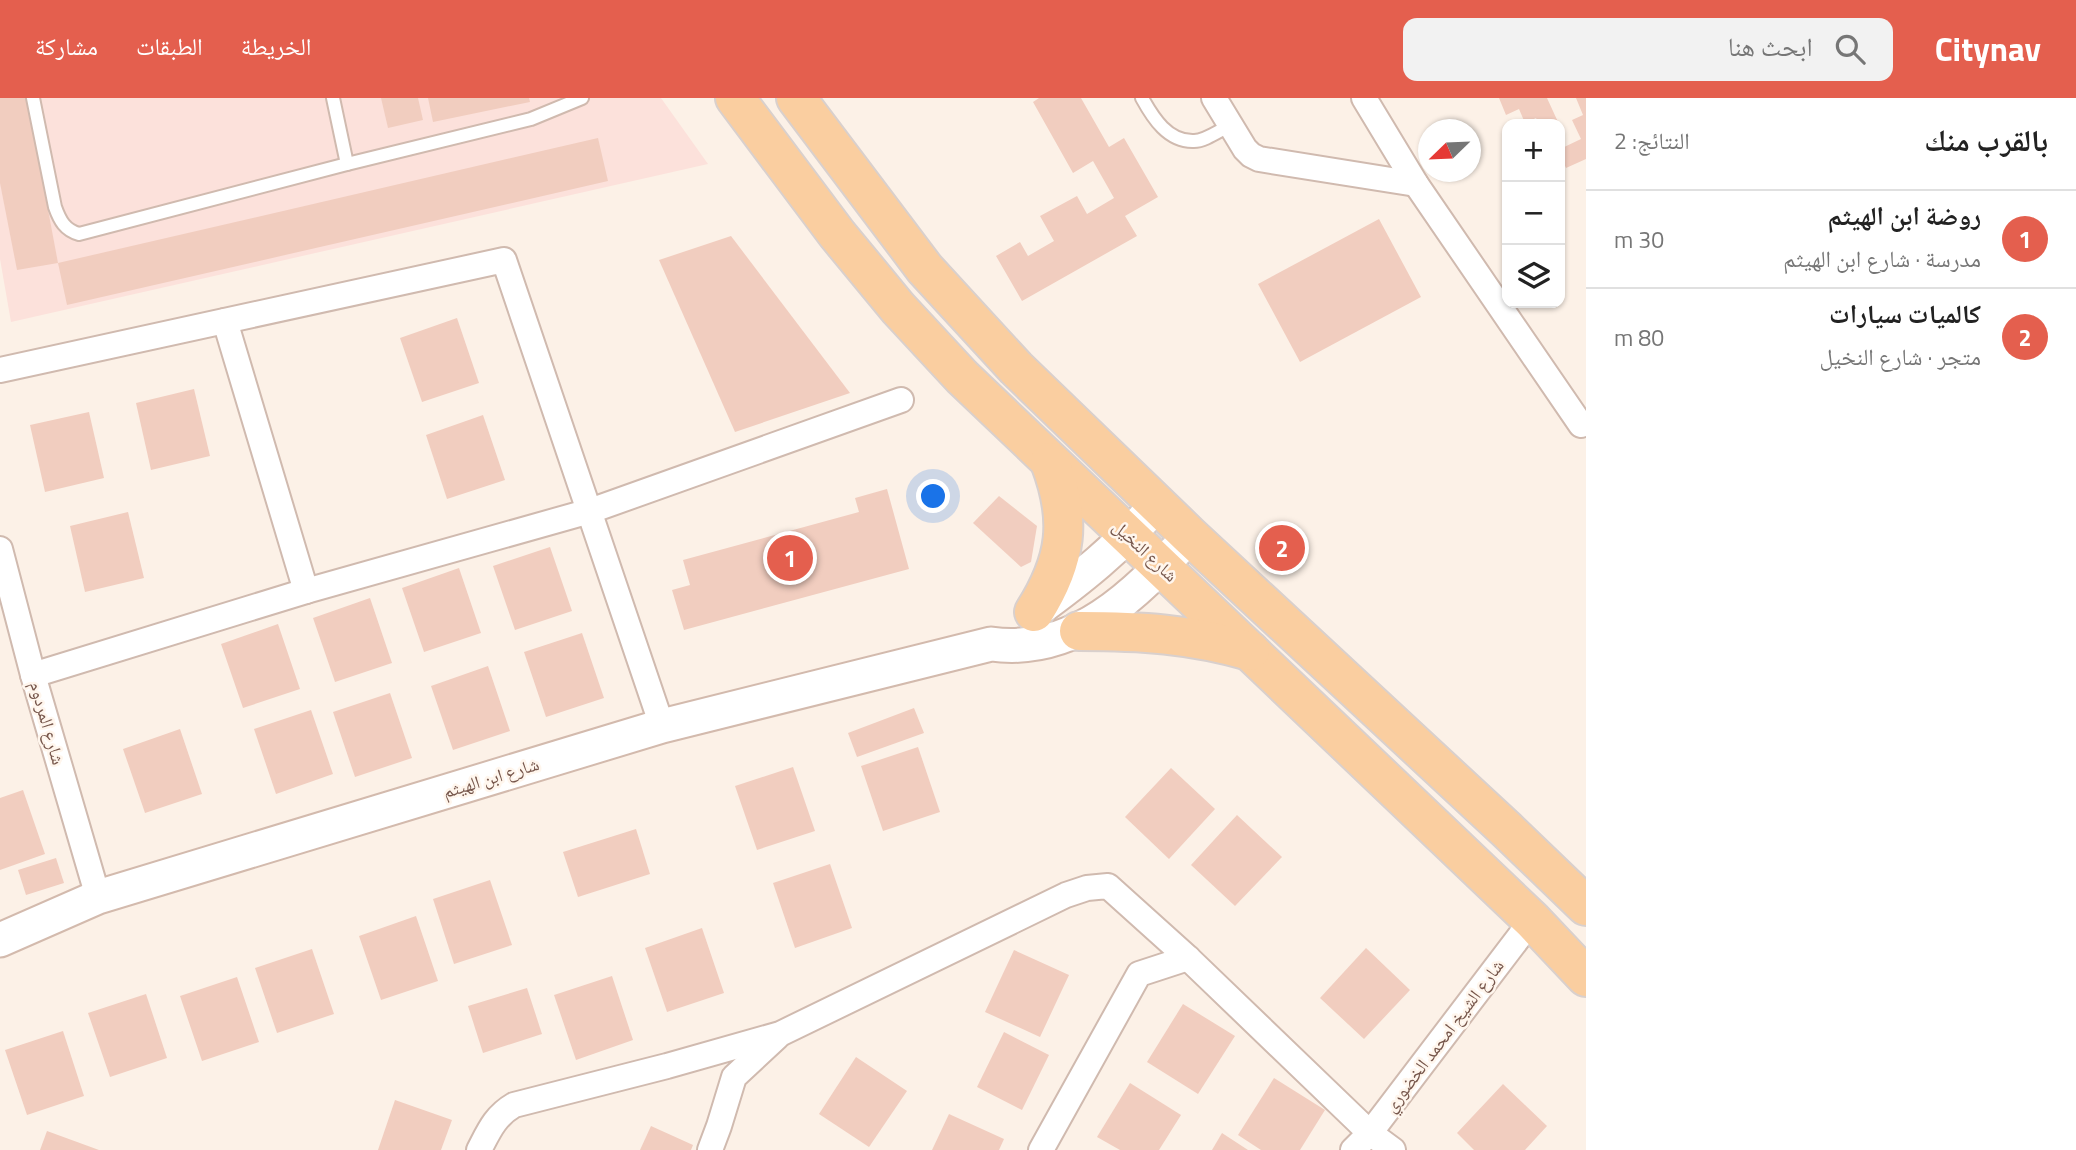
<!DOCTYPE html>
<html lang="ar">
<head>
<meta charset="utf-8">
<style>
  :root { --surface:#fff; --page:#f2f2f2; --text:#222; --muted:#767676; --line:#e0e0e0; --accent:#e45f4e }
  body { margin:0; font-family:"Titillium Web","Noto Naskh Arabic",sans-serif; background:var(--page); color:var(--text); direction:rtl }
  .controls { position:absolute; right:21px; top:21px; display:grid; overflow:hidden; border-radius:14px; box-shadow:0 2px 5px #0004 }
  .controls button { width:63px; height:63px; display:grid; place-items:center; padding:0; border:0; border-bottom:2px solid var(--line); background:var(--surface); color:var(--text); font:35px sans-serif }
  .compass { position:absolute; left:1418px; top:21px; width:63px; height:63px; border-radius:50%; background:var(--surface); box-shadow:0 2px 5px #0004; rotate:247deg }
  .you { position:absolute; left:934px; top:399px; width:24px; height:24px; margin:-18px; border:5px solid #fff; border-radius:50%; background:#1a73e8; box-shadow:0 0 0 10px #1a73e833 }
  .badge { display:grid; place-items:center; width:46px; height:46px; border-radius:50%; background:var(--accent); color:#fff; font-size:23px; font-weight:700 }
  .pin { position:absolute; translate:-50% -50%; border:4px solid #fff; box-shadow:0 2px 7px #0006 }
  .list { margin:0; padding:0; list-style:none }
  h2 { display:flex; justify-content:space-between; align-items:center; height:91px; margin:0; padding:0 28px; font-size:30px }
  h2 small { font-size:23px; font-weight:400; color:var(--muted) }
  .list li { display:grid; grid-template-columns:46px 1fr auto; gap:21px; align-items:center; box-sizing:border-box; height:98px; padding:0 28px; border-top:2px solid var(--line) }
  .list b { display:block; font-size:26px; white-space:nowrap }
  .list p { margin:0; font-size:23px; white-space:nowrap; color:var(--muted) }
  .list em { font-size:23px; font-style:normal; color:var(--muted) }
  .icon { flex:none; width:38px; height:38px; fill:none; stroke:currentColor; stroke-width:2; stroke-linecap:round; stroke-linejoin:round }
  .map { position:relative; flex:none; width:1586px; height:1052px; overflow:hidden; direction:ltr }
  header { display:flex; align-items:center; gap:42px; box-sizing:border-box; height:98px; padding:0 35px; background:var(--accent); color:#fff }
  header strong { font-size:33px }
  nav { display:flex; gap:38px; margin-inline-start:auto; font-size:24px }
  .search { width:490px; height:63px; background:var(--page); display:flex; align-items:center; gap:18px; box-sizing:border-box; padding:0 24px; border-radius:14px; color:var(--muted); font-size:26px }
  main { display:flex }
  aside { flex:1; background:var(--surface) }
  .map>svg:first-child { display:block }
  .commercial { fill:#fce1db }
  .building { fill:#f1cdbf }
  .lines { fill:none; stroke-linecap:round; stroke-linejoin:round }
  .service-casing { stroke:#d0baaf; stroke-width:16 }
  .minor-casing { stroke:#d0baaf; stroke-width:28 }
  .secondary-casing { stroke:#d3baad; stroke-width:37 }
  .primary-casing { stroke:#d9d0cd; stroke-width:42 }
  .service { stroke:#fff; stroke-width:12 }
  .minor { stroke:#fff; stroke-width:24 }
  .secondary { stroke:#fff; stroke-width:33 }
  .primary { stroke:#facea0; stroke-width:38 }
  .labels { text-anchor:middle; stroke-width:5; stroke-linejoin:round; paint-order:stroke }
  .street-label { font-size:18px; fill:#76564b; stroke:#fff6ed }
</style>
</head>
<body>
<header>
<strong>Citynav</strong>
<div class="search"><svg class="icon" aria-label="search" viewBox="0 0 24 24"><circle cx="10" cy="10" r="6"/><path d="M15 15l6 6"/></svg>ابحث هنا</div>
<nav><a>الخريطة</a><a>الطبقات</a><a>مشاركة</a></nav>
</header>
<main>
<aside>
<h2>بالقرب منك<small>النتائج: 2</small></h2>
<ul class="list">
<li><span class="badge">1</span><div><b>روضة ابن الهيثم</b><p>مدرسة · شارع ابن الهيثم</p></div><em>30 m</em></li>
<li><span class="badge">2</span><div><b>كالميات سيارات</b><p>متجر · شارع النخيل</p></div><em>80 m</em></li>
</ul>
</aside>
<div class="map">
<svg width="1586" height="1052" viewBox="0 0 1586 1052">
  <rect width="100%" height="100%" fill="#fcf1e7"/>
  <polygon class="commercial" points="0,0 661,0 708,66 11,224 0,161"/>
  <g class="building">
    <polygon points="0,0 27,0 58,165 17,172 0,85"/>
    <polygon points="381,0 418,0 423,22 388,30"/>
    <polygon points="428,0 529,0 530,4 433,24"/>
    <polygon points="1039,0 1081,0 1109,49 1124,40 1158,99 1125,118 1137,138 1022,203 996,158 1020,144 1028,158 1054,143 1040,118 1077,98 1087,116 1114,100 1093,63 1073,75 1033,4"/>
    <polygon points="1499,0 1547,0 1558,24 1552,26 1539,26 1536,20 1525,25 1519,11 1506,17"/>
    <polygon points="1576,0 1586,0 1586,61 1566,70 1560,57 1560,51 1581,41 1572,22 1583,17"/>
    <polygon points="598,40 608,83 67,207 58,165"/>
    <polygon points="1379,121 1421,199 1300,264 1258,186"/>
    <polygon points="731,138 850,295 735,334 659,162"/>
    <polygon points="457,220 479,285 422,304 400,240"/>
    <polygon points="194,291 210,358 151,372 136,305"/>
    <polygon points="89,314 104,380 45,394 30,327"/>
    <polygon points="483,317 505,382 447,401 426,337"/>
    <polygon points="887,391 909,471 684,532 672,492 690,487 683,462 859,414 855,400"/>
    <polygon points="999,398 1037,428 1031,464 1021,469 973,425"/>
    <polygon points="128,414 144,480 85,494 70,428"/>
    <polygon points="550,449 572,513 515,532 493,468"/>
    <polygon points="459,470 481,535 424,554 402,490"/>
    <polygon points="370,500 392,565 335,584 313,520"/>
    <polygon points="278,526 300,591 243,610 221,546"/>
    <polygon points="582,535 604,600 546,619 524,554"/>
    <polygon points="488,568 510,633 453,652 431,588"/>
    <polygon points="390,595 412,660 355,679 333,614"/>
    <polygon points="914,610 924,635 857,659 848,635"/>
    <polygon points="311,612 333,676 276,696 254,631"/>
    <polygon points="180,631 202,696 145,715 123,651"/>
    <polygon points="918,649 940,714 883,733 861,668"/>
    <polygon points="793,669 815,733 757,752 735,688"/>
    <polygon points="1171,670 1215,711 1169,761 1125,719"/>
    <polygon points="23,692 45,756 0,772 0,700"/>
    <polygon points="1237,717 1282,759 1235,808 1191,767"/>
    <polygon points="636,731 650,776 578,799 563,754"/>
    <polygon points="56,760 64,785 26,797 18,772"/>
    <polygon points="830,766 852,830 795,850 773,785"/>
    <polygon points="490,782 512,847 454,866 433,801"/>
    <polygon points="416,818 438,883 381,902 359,838"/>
    <polygon points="702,830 724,895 667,914 645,850"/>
    <polygon points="1366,850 1410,892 1364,941 1320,900"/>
    <polygon points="312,851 334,916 277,935 255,870"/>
    <polygon points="1014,852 1069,877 1040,939 985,914"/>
    <polygon points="612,878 633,942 576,962 554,897"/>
    <polygon points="237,879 259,944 202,963 180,898"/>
    <polygon points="527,890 542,936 483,955 468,908"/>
    <polygon points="146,896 167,960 110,979 88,915"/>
    <polygon points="1183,906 1235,938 1198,996 1147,964"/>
    <polygon points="63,933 84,998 27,1017 5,952"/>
    <polygon points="1004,934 1049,957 1022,1012 977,989"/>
    <polygon points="856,959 907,993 869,1049 819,1016"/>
    <polygon points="1274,980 1325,1012 1300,1052 1261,1052 1238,1037"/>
    <polygon points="1130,985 1181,1017 1159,1052 1120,1052 1097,1039"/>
    <polygon points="1503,986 1547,1028 1525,1052 1474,1052 1457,1035"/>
    <polygon points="395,1002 452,1022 441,1052 378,1052"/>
    <polygon points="949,1016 1004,1041 999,1052 932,1052"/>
    <polygon points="651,1028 693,1047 691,1052 640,1052"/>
    <polygon points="47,1033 99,1052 40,1052"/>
    <polygon points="1222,1035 1248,1052 1212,1052"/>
  </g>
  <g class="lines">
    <defs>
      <g id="service">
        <path d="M 33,0 L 55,109 C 60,123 65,132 79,136 L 347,66 L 531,21 L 582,0"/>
        <polyline points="333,0 347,66"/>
        <path d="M 1142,0 C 1153,20 1168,44 1194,43 C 1205,43 1220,32 1229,28"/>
      </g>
      <g id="minor">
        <polyline points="1214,0 1245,51 1251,57 1259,61 1416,86"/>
        <polyline points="1364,0 1416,86 1581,327"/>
        <polyline points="225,223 306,493"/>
        <polyline points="0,272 504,162 662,628"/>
        <polyline points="0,451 33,577 98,799"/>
        <polyline points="33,577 306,493 590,413 901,302"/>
        <path d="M 479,1052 C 489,1033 495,1018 514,1007 L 667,968 L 780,936 L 1066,797 L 1087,790 L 1108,788 L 1188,860 L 1370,1035 L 1393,1052"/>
        <polyline points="710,1052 719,1028 734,979 777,939"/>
        <polyline points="1041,1052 1139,876 1188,860"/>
        <polyline points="1353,1052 1370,1035 1532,822"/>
      </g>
      <g id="secondary">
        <path d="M 1033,515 C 1080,481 1119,450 1157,406"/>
        <path d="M 0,842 L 98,799 L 662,628 L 991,546 C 1077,558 1136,495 1190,438"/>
      </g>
      <g id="primary">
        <polyline points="735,0 837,136 898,210 962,279 1532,822 1586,879"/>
        <polyline points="796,0 925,171 1016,270 1190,438 1507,732 1586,808"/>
        <path d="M 1034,514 C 1067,462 1072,422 1050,364"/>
        <path d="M 1079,533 C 1141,533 1190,536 1250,553"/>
      </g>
    </defs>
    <use href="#service" class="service-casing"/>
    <use href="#minor" class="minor-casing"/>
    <use href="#secondary" class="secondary-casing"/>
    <use href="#primary" class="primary-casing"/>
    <use href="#service" class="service"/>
    <use href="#minor" class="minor"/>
    <use href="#secondary" class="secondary"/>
    <use href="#primary" class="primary"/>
  </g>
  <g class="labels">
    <g class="street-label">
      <text transform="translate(1145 453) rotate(43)" y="6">شارع النخيل</text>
      <text transform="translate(47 625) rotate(74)" y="6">شارع المردوم</text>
      <text transform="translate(491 680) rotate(-17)" y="6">شارع ابن الهيثم</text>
      <text transform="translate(1444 938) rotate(-53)" y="6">شارع الشيخ امحمد الخضوري</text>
    </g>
  </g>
</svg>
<div class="controls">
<button>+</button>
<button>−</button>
<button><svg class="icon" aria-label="layers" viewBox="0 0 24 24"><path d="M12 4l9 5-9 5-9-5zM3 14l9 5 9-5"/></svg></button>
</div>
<svg class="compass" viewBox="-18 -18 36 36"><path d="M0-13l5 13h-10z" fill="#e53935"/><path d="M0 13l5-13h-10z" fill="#767676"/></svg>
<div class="you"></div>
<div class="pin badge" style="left:790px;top:460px">1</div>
<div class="pin badge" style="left:1282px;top:450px">2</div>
</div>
</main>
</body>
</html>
